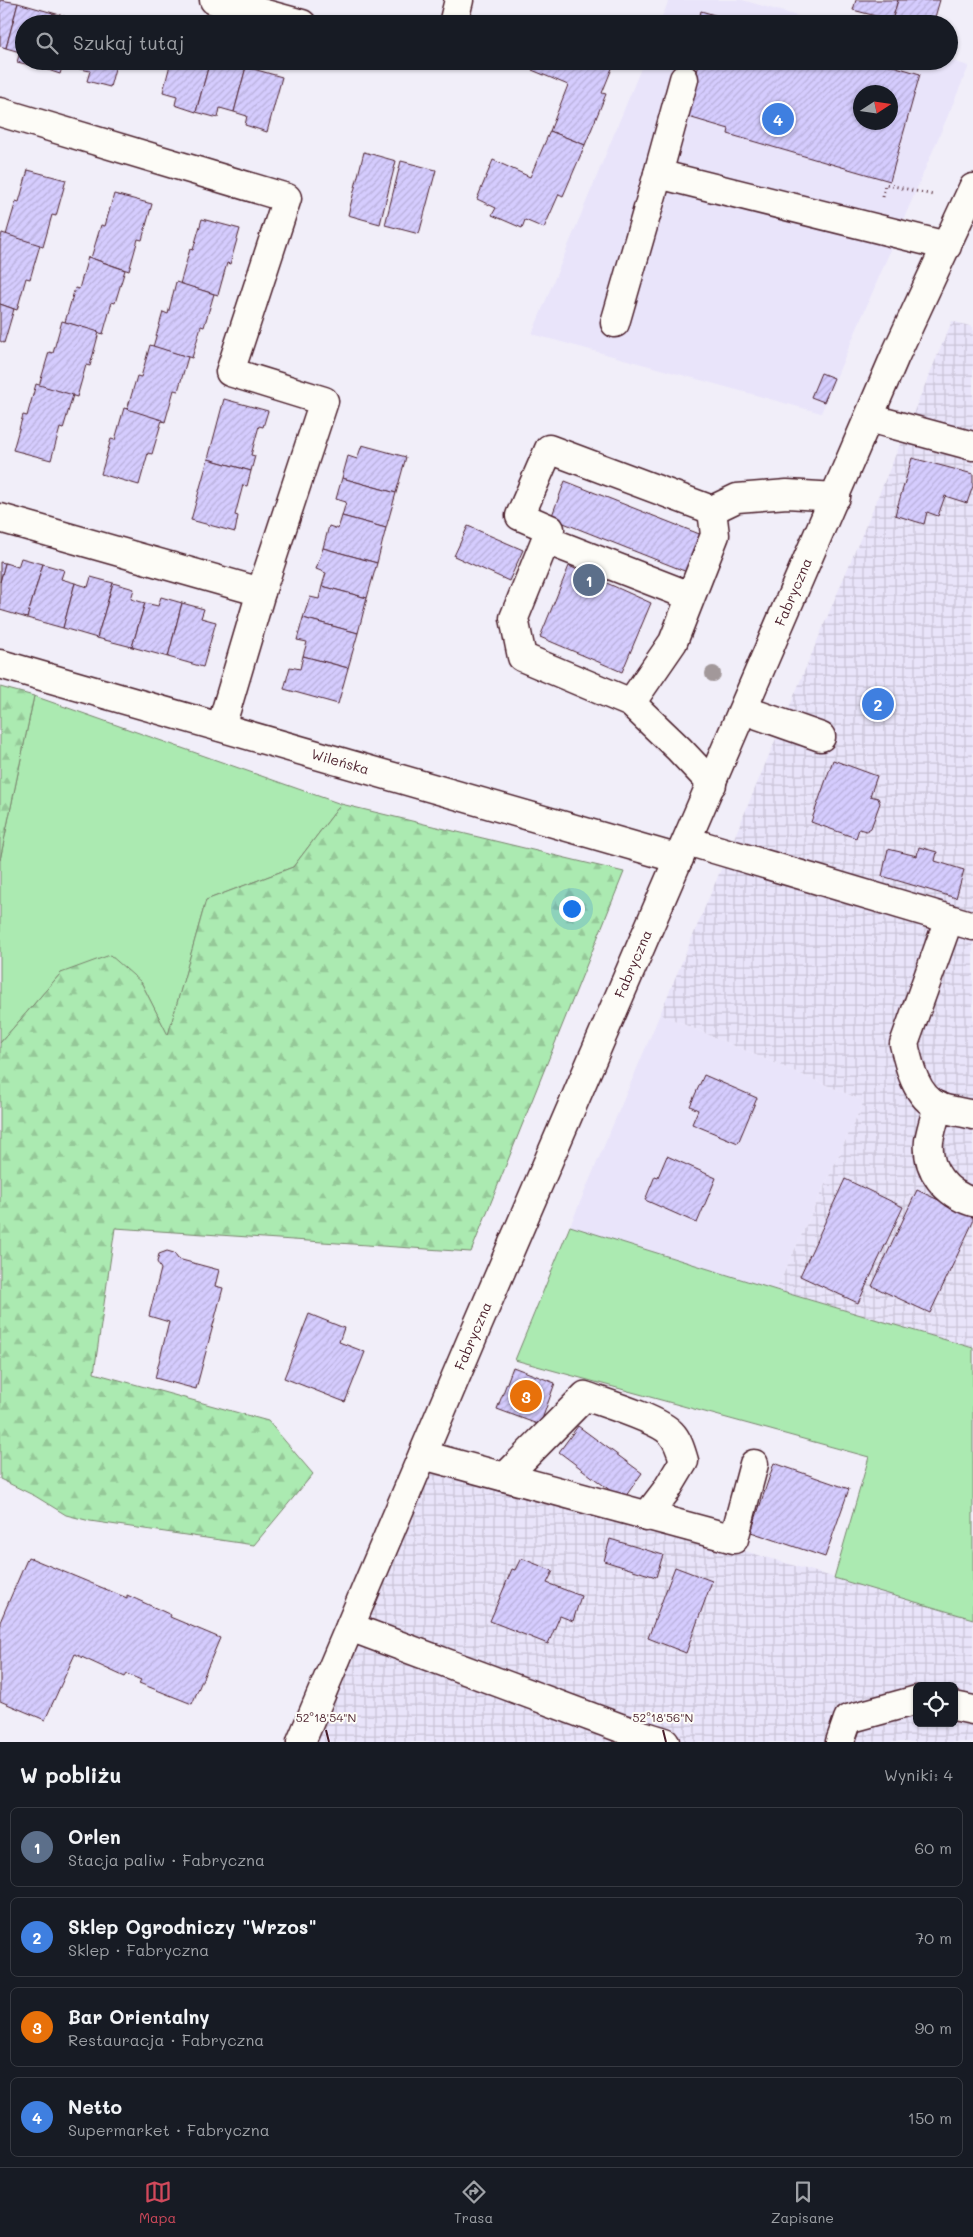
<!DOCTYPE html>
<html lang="pl">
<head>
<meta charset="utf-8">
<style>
  :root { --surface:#171b24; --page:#242831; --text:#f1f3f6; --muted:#9ea1a6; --line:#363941; --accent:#d1495b }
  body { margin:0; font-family:Mali,sans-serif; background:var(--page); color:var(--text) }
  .controls { position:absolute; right:15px; bottom:15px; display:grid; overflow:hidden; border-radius:8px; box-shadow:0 1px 4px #0004 }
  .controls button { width:45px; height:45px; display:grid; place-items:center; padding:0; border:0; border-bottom:1px solid var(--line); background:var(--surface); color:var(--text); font:25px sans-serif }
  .compass { position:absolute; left:853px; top:85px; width:45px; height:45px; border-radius:50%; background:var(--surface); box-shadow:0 1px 4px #0004; rotate:78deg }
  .you { position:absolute; left:571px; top:908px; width:18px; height:18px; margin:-12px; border:4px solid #fff; border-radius:50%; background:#1a73e8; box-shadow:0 0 0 8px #1a73e833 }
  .badge { display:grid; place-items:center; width:32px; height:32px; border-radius:50%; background:var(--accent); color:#fff; font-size:16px; font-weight:700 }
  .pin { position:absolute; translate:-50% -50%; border:2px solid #fff; box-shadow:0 1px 5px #0006 }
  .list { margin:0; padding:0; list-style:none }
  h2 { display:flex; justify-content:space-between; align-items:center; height:65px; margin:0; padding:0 20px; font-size:21px }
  h2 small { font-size:16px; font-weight:400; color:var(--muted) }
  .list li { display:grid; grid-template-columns:32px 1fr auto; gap:15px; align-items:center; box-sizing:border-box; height:80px; margin:0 10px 10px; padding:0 10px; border:1px solid var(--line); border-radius:8px }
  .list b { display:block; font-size:19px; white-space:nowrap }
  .list p { margin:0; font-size:16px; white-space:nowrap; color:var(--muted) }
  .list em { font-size:16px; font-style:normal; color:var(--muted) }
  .icon { flex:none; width:28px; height:28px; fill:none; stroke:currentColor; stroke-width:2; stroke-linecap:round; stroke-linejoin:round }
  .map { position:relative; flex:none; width:973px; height:1742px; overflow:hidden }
  .search { position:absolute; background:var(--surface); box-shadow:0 1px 4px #0004; left:15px; right:15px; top:15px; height:55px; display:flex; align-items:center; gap:12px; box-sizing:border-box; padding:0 18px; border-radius:28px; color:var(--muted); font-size:19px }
  .sheet { height:425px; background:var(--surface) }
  nav { display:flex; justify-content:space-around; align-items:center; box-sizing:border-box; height:70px; border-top:1px solid var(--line); background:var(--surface); font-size:14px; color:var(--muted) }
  nav a { display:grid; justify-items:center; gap:2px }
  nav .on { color:var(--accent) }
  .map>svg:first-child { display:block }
  .built { fill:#e9e4fa; fill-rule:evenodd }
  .industrial { fill:url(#industrial-grid); fill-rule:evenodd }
  .grass { fill:#abeab1; stroke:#7a846e }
  .forest { fill:url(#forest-firs); stroke:#7a846e }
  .building { fill:url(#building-hatch); stroke:#4a1f2b; fill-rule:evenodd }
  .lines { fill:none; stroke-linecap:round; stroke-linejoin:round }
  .minor-casing { stroke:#4a1f2b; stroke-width:31 }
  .path { stroke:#4a1f2b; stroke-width:3; stroke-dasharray:1 4; stroke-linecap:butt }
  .minor { stroke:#fdfcf7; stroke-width:28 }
  .tree { fill:#a2989a }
  .ticks { fill:none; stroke:#4a1f2b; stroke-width:2 }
  .labels { text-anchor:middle; stroke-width:4; stroke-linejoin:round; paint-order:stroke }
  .street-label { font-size:14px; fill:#4a1f2b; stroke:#fdfcf7 }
  .ticks-label { font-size:12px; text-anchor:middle; fill:#4a1f2b; stroke:#fdfcf7; stroke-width:4; stroke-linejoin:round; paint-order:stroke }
</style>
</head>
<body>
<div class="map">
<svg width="973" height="1742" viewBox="0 0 973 1742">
  <defs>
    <pattern id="industrial-grid" width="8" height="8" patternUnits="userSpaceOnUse" patternTransform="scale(1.25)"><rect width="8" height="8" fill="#e9e4fa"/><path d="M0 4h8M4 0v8" fill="none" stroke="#c9c3d6"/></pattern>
    <pattern id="forest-firs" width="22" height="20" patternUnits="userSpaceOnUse" patternTransform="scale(1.25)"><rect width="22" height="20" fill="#abeab1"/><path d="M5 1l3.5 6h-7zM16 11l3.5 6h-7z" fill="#95c898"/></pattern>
    <pattern id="building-hatch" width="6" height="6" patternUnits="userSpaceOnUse" patternTransform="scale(1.25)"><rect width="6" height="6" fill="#d5ccfe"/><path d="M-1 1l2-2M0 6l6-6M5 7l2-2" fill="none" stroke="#b8afda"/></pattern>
  </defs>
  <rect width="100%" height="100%" fill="#f1eef9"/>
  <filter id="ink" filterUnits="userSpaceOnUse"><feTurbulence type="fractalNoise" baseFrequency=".02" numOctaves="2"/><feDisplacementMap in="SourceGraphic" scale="10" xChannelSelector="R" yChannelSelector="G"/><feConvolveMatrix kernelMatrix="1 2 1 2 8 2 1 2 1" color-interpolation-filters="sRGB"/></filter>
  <g filter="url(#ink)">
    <g class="built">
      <polygon points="669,0 742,0 825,24 659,24"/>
      <path d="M 949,60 L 969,66 L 821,413 L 532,334 L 644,61 ZM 860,92 L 890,92 L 890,122 L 860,122 Z"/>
      <polygon points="660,1014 864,1101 776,1290 570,1226"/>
    </g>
    <g class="industrial">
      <polygon points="952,321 973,327 973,1348 776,1290 864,1101 660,1014"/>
      <path d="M 423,1455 L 973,1619 L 973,1742 L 301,1742 ZM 917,1686 L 954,1686 L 954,1723 L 917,1723 Z"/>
    </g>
    <g class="grass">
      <polygon points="34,696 341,804 293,867 206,900 168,1036 141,982 61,973 0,1043 0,860"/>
      <polygon points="570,1226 776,1290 973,1348 973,1619 834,1578 869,1457 515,1360"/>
    </g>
    <g class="forest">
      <polygon points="0,687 34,696 0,860"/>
      <polygon points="341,804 624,872 471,1252 115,1228 94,1373 268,1421 313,1474 254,1545 90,1521 66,1515 35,1496 0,1479 0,1043 61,973 110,955 141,982 168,1035 206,900 293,867"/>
    </g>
    <g class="building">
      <polygon points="0,0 18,3 6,48 0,46"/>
      <polygon points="856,0 898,0 891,24 891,20 853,10"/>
      <polygon points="898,0 940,0 933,24 902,24 893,21 891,24"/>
      <polygon points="18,3 53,13 51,24 24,24 24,61 40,61 39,67 17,62 20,52 6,48"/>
      <polygon points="701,11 745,24 698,24"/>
      <polygon points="53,13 88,23 88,24 51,24"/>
      <polygon points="40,61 78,61 76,68 63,64 60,74 39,67"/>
      <polygon points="78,61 117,61 110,87 87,81 90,71 76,68"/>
      <polygon points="171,61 210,61 196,112 175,105 177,96 163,92"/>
      <polygon points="210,61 225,61 246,67 234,112 220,108 218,118 196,112"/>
      <polygon points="535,61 615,61 602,93 606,94 585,145 550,131 568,85 532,70"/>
      <path d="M 700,61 L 876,61 L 920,74 L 890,181 L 728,134 L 729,129 L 685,116 ZM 860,92 L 890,92 L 890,122 L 860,122 Z"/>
      <polygon points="246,67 282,77 267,132 245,125 247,116 234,112"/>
      <polygon points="550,131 585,145 563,196 559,194 544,228 525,220 522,228 492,215 496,208 477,199 493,160 530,177"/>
      <polygon points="364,152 396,161 380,224 348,215"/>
      <polygon points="401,161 436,170 419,234 385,225"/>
      <polygon points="28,170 66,180 56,216 52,215 43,247 6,235 16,201 19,202"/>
      <polygon points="114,194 152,204 142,240 138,239 129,271 91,258 101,225 105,226"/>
      <polygon points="202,219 240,229 230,264 227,263 218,295 180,284 190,249 193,250"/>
      <polygon points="2,233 40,245 30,279 26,278 17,310 0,304 0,242"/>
      <polygon points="88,257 125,270 115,303 112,302 103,334 65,322 75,288 79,289"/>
      <polygon points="176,282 214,294 204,327 201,326 192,358 153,347 163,312 168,314"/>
      <polygon points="0,304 14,309 4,343 0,341"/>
      <polygon points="62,321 99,332 90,366 86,365 77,397 39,386 49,352 53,353"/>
      <polygon points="150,345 188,357 178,391 174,390 165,422 127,410 137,376 141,377"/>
      <polygon points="821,373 834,378 824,402 811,397"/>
      <polygon points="36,384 73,395 63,429 60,428 51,460 13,450 23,415 27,416"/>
      <polygon points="224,399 268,411 263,427 259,426 251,455 255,456 251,471 208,459"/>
      <polygon points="124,408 162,420 152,454 148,453 139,485 101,474 111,439 115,440"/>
      <polygon points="362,445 406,457 396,493 342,478 348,456 357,459"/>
      <polygon points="912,458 973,474 973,486 967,503 945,496 938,516 927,512 924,524 895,515"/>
      <polygon points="208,459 251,471 247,486 243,485 235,515 238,516 235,532 191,520"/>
      <polygon points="342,478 396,493 386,528 342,516 346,502 336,499"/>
      <polygon points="565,481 707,537 692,574 551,518"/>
      <polygon points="342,516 386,528 377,563 323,548 329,526 338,529"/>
      <polygon points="468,526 523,550 509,581 454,556"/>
      <polygon points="323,548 377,563 367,598 322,586 326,573 316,569"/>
      <polygon points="21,558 43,564 27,618 0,610 0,582 5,563 18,567"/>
      <polygon points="0,562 5,563 0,582"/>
      <polygon points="43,564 64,570 61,579 75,583 63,628 27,618"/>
      <polygon points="569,566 651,603 622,672 540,637"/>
      <polygon points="91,577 113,583 97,638 63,628 75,583 88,587"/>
      <polygon points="113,583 134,589 131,599 145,603 132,647 97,638"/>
      <polygon points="322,586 367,598 358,633 303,618 310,597 319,599"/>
      <polygon points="161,597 182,603 168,657 132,647 145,603 158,606"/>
      <polygon points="182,603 204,609 201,618 216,622 203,667 168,657"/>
      <polygon points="303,618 358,633 348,668 303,656 307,642 297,640"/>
      <polygon points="303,656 348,668 338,704 284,689 290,667 300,669"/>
      <polygon points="833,760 877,776 870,796 878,798 880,803 871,828 866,831 859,829 856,838 811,822"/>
      <polygon points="919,847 937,852 935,861 964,870 956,898 882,876 888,849 917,856"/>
      <polygon points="704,1075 757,1098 738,1143 692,1124 698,1110 690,1106"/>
      <polygon points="667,1156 716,1178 697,1223 645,1200 655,1176 658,1177"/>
      <polygon points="845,1179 903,1207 858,1303 800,1276"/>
      <polygon points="917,1190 973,1216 973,1222 930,1313 872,1286"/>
      <polygon points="167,1251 174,1253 178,1259 219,1270 215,1286 223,1288 196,1389 155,1378 169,1322 149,1316 161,1269 157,1262 159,1254"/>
      <polygon points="309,1314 344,1328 339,1342 365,1352 345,1402 284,1378"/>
      <polygon points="513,1367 555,1383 540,1425 497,1409"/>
      <polygon points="578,1426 642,1473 623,1500 559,1452"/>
      <polygon points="774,1463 849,1489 825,1557 751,1532"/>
      <polygon points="610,1539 663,1555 656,1577 604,1561"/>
      <polygon points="28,1557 127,1598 127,1595 171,1615 170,1617 220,1638 192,1704 139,1683 141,1680 127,1674 125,1677 75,1654 45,1720 0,1701 0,1622"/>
      <polygon points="521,1558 553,1571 547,1583 581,1596 573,1621 560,1616 548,1644 490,1621 512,1569 515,1570"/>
      <polygon points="675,1567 712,1581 686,1653 648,1638"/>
    </g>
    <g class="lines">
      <defs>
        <g id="minor">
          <polyline points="214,0 302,24"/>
          <polyline points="453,24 459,0"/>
          <polyline points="0,112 287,198 230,372 324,401 261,592 221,727"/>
          <polyline points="658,174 947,246"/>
          <polyline points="615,323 658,174 684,79"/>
          <polyline points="869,418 973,446"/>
          <polyline points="0,518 261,592"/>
          <polyline points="546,540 690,596"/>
          <path id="s1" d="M 0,664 L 679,859"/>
          <polyline points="631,703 673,642 715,535 712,510"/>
          <polyline points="744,710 821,737"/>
          <polyline points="712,784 679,749 631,703 522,657 514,618 550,529 520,516 549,449 712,510 737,498 787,494 836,497"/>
          <polyline points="687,841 973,926"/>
          <path d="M 949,919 L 904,1044 C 909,1066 916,1097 939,1107 C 949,1111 962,1112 973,1115"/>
          <path d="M 938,1106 C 935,1117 931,1129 929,1141 C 926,1170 946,1194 973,1202"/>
          <polyline points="423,1455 734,1539 754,1464"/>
          <path d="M 505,1477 L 585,1396 C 604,1403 658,1419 671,1433 C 678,1440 681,1451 684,1461 L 666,1491 L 646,1517"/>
          <polyline points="350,1627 626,1730 665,1742"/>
          <polyline points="954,1706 973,1710"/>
          <path id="s2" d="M 301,1742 L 473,1336 L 895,356 L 973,188"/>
          <polyline points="840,1742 848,1719 917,1700"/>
        </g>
      </defs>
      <use href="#minor" class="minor-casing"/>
      <polyline class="path" points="883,197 885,184 933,195"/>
      <use href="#minor" class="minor"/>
    </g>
    <circle class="tree" cx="713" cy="674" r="8"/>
  </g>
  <path class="ticks" d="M 326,1730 L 329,1742M 663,1730 L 666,1742"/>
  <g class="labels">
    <g class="street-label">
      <text dy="5" stroke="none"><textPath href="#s2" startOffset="1251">Fabryczna</textPath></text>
      <text dy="5" stroke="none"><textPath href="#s1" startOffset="354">Wileńska</textPath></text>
      <text dy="5" stroke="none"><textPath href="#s2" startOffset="846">Fabryczna</textPath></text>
      <text dy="5" stroke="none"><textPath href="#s2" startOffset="441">Fabryczna</textPath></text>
    </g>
  </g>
  <g class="ticks-label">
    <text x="326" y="1722">52°18'54"N</text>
    <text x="663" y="1722">52°18'56"N</text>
  </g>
</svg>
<div class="controls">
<button><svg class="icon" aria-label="locate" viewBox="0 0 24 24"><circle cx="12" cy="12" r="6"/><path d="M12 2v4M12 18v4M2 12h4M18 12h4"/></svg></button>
</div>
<svg class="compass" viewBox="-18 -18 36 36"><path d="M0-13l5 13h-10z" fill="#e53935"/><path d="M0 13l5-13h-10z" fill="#9ea1a6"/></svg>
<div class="you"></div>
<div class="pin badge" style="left:589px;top:580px;background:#5c6f8a">1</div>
<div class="pin badge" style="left:878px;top:704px;background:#3f7fe0">2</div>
<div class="pin badge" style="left:526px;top:1396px;background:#e8710a">3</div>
<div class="pin badge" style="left:778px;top:119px;background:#3f7fe0">4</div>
<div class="search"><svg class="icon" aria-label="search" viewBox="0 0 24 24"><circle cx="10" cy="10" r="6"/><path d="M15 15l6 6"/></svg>Szukaj tutaj</div>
</div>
<section class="sheet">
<h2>W pobliżu<small>Wyniki: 4</small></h2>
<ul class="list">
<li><span class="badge" style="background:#5c6f8a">1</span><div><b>Orlen</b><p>Stacja paliw · Fabryczna</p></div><em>60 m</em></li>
<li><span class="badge" style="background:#3f7fe0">2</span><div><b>Sklep Ogrodniczy &quot;Wrzos&quot;</b><p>Sklep · Fabryczna</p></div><em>70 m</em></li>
<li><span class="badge" style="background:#e8710a">3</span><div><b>Bar Orientalny</b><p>Restauracja · Fabryczna</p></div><em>90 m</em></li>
<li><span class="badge" style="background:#3f7fe0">4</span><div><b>Netto</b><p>Supermarket · Fabryczna</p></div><em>150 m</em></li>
</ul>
</section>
<nav>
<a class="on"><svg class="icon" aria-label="map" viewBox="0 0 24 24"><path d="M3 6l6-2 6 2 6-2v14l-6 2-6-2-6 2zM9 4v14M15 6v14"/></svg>Mapa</a>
<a><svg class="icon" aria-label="directions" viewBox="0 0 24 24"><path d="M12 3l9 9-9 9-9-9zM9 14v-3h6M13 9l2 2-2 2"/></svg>Trasa</a>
<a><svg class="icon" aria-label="saved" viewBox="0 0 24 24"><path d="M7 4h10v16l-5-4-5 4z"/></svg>Zapisane</a>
</nav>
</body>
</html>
